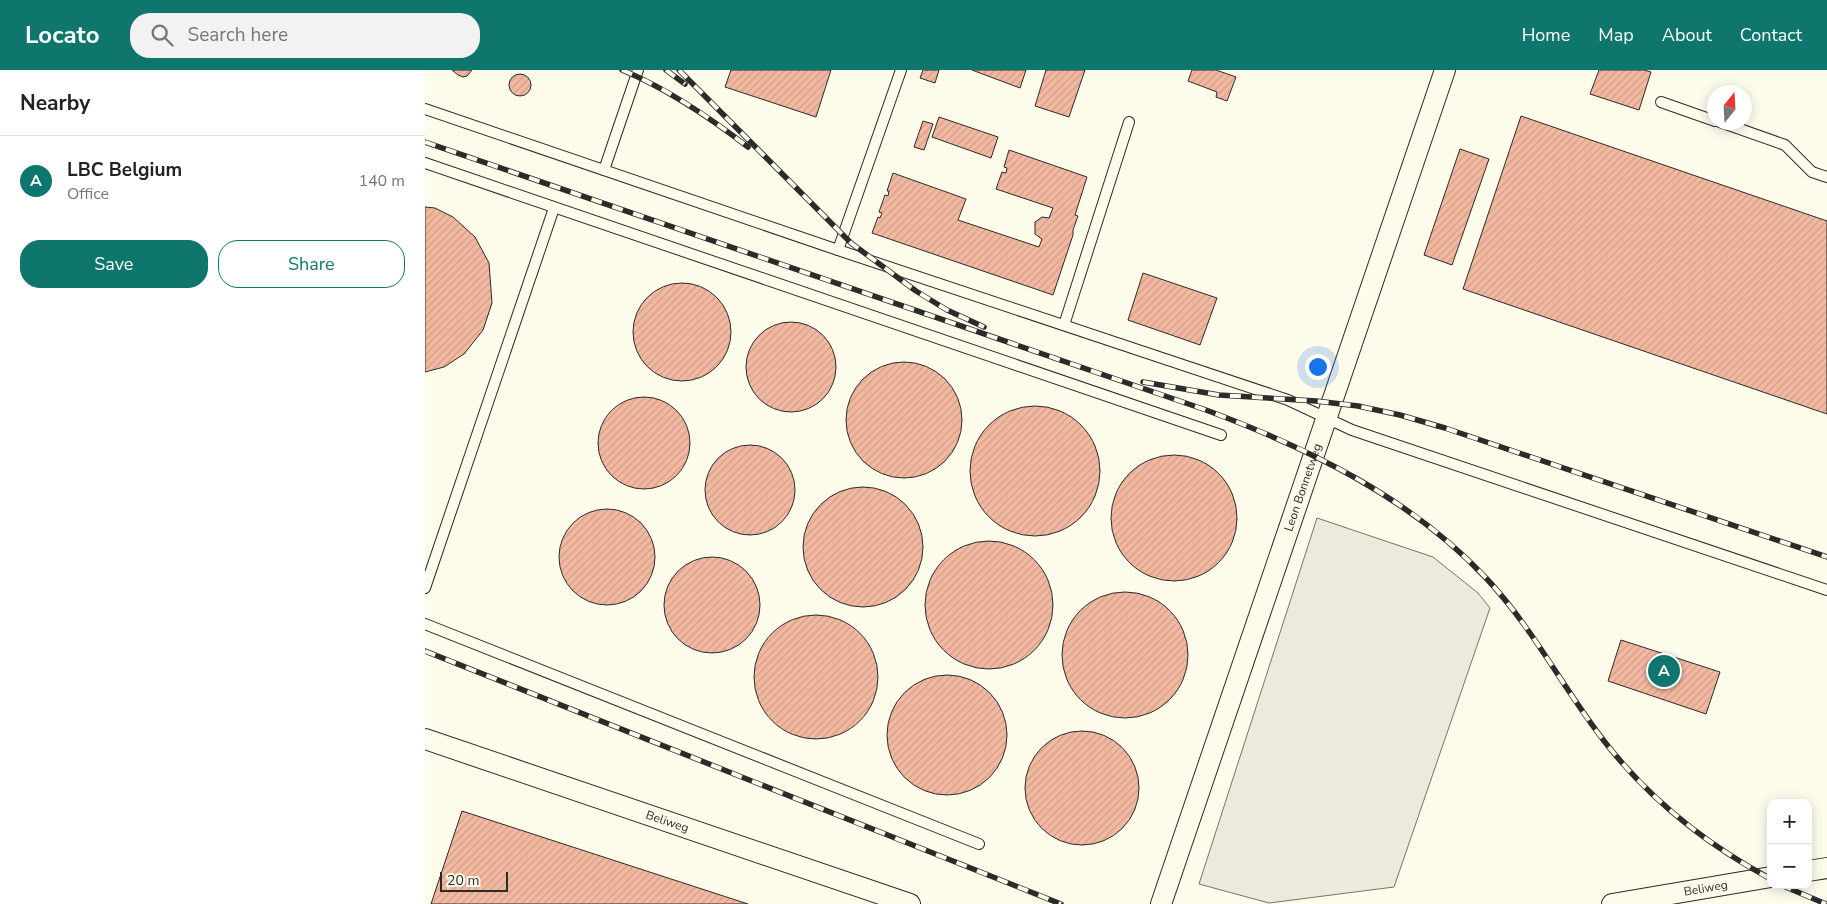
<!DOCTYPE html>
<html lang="en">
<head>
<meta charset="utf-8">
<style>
  :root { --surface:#fff; --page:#f2f2f2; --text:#222; --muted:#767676; --line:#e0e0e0; --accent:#0f766e }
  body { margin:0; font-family:"Nunito Sans",sans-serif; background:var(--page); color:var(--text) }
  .controls { position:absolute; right:15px; bottom:15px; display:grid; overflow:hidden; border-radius:10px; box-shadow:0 2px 12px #0003 }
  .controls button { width:45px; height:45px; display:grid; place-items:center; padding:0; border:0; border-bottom:1px solid var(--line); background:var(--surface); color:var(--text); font:25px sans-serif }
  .compass { position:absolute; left:1282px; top:15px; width:45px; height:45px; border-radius:50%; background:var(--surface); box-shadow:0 2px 12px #0003; rotate:18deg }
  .scale { position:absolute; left:15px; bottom:12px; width:68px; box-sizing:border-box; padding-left:5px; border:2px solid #2b2b2b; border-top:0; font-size:14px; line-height:18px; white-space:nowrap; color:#2b2b2b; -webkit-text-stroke:4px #fdfbea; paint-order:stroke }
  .you { position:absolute; left:892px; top:296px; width:18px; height:18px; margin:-12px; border:4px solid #fff; border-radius:50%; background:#1a73e8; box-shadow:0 0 0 8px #1a73e833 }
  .badge { display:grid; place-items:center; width:32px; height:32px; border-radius:50%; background:var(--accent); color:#fff; font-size:16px; font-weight:700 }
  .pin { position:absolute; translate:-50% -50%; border:2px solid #fff; box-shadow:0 1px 5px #0006 }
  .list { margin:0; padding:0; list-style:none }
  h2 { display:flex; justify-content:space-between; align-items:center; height:65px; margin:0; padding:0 20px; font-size:21px }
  h2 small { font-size:16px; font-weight:400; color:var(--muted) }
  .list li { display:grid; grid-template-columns:32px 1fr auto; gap:15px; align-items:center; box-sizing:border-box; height:90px; padding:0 20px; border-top:1px solid var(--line) }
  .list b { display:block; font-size:19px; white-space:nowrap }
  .list p { margin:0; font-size:16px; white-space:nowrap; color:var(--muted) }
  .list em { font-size:16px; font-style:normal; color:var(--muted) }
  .actions { display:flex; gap:10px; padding:15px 20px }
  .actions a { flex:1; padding:11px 0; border:1px solid var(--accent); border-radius:20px; text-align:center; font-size:18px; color:var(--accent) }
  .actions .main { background:var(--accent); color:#fff }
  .icon { flex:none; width:28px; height:28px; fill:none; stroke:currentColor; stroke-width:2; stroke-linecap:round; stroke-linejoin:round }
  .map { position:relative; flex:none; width:1402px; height:834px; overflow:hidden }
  header { display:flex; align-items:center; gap:30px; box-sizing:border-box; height:70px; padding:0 25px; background:var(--accent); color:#fff }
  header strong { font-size:24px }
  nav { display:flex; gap:28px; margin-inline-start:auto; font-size:18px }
  .search { width:350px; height:45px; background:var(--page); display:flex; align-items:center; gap:12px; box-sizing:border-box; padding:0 18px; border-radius:20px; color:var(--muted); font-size:19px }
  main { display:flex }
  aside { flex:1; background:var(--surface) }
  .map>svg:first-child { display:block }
  .parking { fill:#eceadb; stroke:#74746e }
  .building { fill:url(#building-hatch); stroke:#2b2b2b }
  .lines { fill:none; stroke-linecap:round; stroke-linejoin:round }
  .service-casing { stroke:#2b2b2b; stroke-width:12 }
  .minor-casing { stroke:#2b2b2b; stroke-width:22 }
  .service { stroke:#fdfbea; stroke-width:10 }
  .minor { stroke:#fdfbea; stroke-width:20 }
  .rail-casing { stroke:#2b2b2b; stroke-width:5.5 }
  .rail { stroke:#fdfbea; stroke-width:4; stroke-dasharray:11; stroke-linecap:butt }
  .labels { text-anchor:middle; stroke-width:4; stroke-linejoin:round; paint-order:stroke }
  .street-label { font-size:12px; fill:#2b2b2b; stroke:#fdfbea }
</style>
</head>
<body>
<header>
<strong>Locato</strong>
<div class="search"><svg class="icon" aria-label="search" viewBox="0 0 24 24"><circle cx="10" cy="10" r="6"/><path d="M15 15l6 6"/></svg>Search here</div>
<nav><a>Home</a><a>Map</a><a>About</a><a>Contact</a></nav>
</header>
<main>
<aside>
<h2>Nearby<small></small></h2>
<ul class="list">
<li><span class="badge">A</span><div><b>LBC Belgium</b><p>Office</p></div><em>140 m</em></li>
</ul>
<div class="actions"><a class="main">Save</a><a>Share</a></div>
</aside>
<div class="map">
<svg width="1402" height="834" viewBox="0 0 1402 834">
  <defs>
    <pattern id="building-hatch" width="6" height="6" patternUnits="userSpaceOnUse" patternTransform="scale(1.25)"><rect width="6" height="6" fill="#f2b8a0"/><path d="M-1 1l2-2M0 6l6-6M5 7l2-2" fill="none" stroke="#d09e8a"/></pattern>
  </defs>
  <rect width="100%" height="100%" fill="#fdfbea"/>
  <polygon class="parking" points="892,448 1008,487 1053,523 1065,538 969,817 844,833 774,814"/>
  <g class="building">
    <polygon points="27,0 47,0 42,6 38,7 33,5"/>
    <polygon points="306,0 406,0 391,47 300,17"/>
    <polygon points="498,0 514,0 510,13 495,8"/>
    <polygon points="547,0 601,0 595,18"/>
    <polygon points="621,0 660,0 644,47 610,36"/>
    <polygon points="767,0 791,0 811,7 802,31 791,27 792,22 763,11"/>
    <polygon points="1174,0 1219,0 1226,2 1214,40 1165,24"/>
    <circle cx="95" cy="15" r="11"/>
    <polygon points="1096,46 1402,151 1402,344 1038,219"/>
    <polygon points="514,47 573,67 566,88 507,67"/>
    <polygon points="498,51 508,54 499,80 489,77"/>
    <polygon points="1035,79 1064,89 1027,195 999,185"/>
    <polygon points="584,80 662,107 650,145 653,146 648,160 648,165 628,225 447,163 453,147 455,148 457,143 454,142 460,125 463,126 464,121 462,121 468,103 541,129 533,150 614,177 617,169 610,164 610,152 617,147 624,148 628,138 571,119 577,102 581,103 582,98 579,97"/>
    <polygon points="0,137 10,138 28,147 50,167 64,193 67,233 58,260 39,284 19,297 0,302"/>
    <polygon points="718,203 792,228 775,275 703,250"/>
    <circle cx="257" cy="262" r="49"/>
    <circle cx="366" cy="297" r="45"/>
    <circle cx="479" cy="350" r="58"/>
    <circle cx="219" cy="373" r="46"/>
    <circle cx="610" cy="401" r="65"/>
    <circle cx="325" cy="420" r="45"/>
    <circle cx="749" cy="448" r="63"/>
    <circle cx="438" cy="477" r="60"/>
    <circle cx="182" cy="487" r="48"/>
    <circle cx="564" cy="535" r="64"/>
    <circle cx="287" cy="535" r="48"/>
    <circle cx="700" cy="585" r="63"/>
    <circle cx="391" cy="607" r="62"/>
    <polygon points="1196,570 1295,602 1281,644 1183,611"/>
    <circle cx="522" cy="665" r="60"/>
    <circle cx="657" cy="718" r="57"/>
    <polygon points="37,741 323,834 6,834"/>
  </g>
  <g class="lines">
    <defs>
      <g id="service">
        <polyline points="1236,32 1290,51"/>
        <polyline points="0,39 413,180 863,330 927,360 1402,520"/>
        <polyline points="1295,52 1360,75 1387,102 1402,107"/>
        <polyline points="0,93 796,365"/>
        <polyline points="179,100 213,0"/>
        <polyline points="413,180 476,0"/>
        <polyline points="639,255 704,52"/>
        <polyline points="0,518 129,138"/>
        <polyline points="0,554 554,774"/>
      </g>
      <g id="minor">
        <path id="s1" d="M 0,669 L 485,834"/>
        <polyline points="1383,801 1402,798"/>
        <path id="s2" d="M 736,834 L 1020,0"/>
        <path id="s3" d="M 1187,834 L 1346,807"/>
      </g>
    </defs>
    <use href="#service" class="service-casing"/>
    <use href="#minor" class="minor-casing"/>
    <use href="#service" class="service"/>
    <use href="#minor" class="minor"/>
    <defs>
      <g id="rail">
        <path d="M 197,0 C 243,19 284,47 323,77"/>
        <polyline points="241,0 260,14"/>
        <polyline points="254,0 426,173 491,221 522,240 559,257"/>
        <path d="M 0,72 L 781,340 C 883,378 986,428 1061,508 C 1109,559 1140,622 1183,676 C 1227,731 1284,776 1346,809"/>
        <polyline points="718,312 794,325 891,331 933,336 975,345 1020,358 1402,487"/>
        <polyline points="0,581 636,834"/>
        <polyline points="1356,815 1401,834"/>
      </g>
    </defs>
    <use href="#rail" class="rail-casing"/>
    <use href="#rail" class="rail"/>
  </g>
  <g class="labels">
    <g class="street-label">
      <text dy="4" stroke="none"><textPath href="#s2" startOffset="440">Leon Bonnetweg</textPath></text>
      <text dy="4" stroke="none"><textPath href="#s1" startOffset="256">Beliweg</textPath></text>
      <text dy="4" stroke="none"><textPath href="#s3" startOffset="95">Beliweg</textPath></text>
    </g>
  </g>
</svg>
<div class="controls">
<button>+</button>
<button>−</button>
</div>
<svg class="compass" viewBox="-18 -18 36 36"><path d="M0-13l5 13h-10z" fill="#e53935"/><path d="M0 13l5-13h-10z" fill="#767676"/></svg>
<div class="scale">20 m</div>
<div class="you"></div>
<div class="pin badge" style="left:1239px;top:601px">A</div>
</div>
</main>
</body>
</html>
